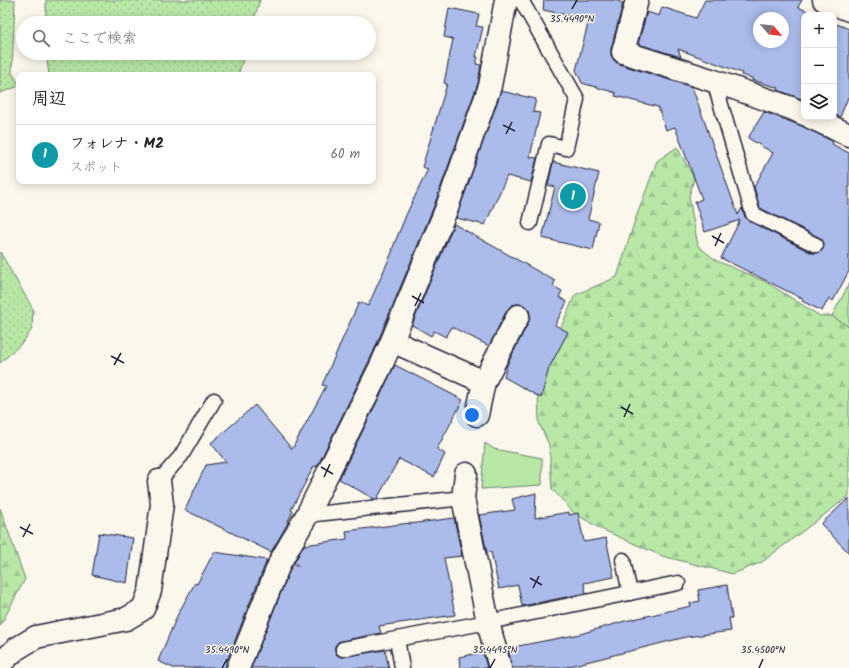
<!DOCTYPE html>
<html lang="ja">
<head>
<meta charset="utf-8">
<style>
  :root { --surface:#fff; --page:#f6f6f6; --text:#222; --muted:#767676; --line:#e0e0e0; --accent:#22223b }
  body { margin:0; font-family:Kalam,"Klee One",sans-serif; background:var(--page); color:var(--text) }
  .controls { position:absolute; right:12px; top:12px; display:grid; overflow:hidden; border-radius:8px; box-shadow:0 2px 10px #0003 }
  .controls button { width:36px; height:36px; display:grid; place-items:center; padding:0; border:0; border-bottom:1px solid var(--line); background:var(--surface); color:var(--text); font:20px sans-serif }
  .compass { position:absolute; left:753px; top:12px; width:36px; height:36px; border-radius:50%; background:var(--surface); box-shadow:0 2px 10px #0003; rotate:118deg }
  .you { position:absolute; left:472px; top:415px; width:14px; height:14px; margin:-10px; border:3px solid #fff; border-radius:50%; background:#1a73e8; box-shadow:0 0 0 6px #1a73e833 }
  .badge { display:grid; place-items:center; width:26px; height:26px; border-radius:50%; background:var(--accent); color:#fff; font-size:13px; font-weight:700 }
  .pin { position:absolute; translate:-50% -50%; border:2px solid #fff; box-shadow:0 1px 4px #0006 }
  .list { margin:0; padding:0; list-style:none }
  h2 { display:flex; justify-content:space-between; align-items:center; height:52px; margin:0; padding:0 16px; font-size:17px }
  h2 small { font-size:13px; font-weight:400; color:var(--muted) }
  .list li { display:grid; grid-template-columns:26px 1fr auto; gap:12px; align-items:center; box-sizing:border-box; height:60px; padding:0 16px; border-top:1px solid var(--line) }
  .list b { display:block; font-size:15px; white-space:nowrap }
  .list p { margin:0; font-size:13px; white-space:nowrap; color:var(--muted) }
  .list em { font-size:13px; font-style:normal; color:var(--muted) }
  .icon { flex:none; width:22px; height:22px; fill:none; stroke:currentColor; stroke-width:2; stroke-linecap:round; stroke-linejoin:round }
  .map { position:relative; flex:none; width:849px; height:668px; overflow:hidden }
  .search { position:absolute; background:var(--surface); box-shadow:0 2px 10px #0003; left:16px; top:16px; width:360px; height:44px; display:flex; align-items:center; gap:10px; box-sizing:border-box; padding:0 14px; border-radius:22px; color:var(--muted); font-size:15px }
  .panel { position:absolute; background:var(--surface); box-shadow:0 2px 10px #0003; left:16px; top:72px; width:360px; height:112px; border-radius:8px }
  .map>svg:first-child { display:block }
  .grass { fill:url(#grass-dots); stroke:#6d8470 }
  .forest { fill:url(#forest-firs); stroke:#6d8470 }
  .park { fill:#b8e7a6; stroke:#6d8470 }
  .building { fill:#abbbea; stroke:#22223b; fill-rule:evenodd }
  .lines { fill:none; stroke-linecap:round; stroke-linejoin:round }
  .service-casing { stroke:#22223b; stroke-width:17 }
  .minor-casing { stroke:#22223b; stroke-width:25 }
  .service { stroke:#fbf7ec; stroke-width:14 }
  .minor { stroke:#fbf7ec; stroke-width:22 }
  .ticks { fill:none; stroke:#22223b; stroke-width:1.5 }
  .ticks-label { font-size:10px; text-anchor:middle; fill:#22223b; stroke:#fbf7ec; stroke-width:3; stroke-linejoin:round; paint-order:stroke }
</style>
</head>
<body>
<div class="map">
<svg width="849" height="668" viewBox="0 0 849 668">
  <defs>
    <pattern id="grass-dots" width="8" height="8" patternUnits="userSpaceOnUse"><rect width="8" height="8" fill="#b8e7a6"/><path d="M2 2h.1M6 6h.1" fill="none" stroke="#9ec690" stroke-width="1.8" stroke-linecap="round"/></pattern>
    <pattern id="forest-firs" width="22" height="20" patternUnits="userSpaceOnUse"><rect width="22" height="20" fill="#b8e7a6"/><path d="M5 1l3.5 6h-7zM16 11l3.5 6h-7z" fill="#9ec690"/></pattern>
  </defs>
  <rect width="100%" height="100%" fill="#fbf7ec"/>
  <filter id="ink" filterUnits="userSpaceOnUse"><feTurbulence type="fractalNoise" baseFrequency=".025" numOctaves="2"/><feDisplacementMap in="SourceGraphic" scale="8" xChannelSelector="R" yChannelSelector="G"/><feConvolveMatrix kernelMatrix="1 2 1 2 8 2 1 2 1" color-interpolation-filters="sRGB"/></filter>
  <g filter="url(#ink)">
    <g class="grass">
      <polygon points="0,0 15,0 12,73 19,84 19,86 0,93"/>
      <polygon points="46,0 260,0 253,23 46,23"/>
      <polygon points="46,53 245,53 238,75 49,75"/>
      <polygon points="0,252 33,309 32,329 23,342 0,363"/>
    </g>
    <g class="forest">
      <polygon points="677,147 694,178 689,197 698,246 717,261 766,282 820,316 832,316 849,327 849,496 762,562 733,574 662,556 601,529 574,513 552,489 549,445 539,423 538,391 554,343 575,295 617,277 634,223 657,161"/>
      <polygon points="0,508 25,579 0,626"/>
    </g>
    <g class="park">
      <polygon points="849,284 849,327 832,316"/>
      <polygon points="485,443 494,449 542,458 542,485 481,489"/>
    </g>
    <g class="building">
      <polygon points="544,0 615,0 623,3 611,49 611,55 614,60 619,64 692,87 738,215 742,208 745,217 749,221 812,253 817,253 823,249 824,244 820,238 760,208 754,187 773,153 748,138 764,112 802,126 830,140 833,142 832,144 849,153 849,271 833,301 829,298 822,311 802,301 803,299 721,258 740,220 705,232 695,202 702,199 675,127 666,130 658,107 615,96 616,93 582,83 576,70 589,20 543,10"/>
      <path d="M 705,0 L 802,0 L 798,7 L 816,15 L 804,15 L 804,100 L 778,90 L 779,88 L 752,80 L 752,78 L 741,75 L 742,73 L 678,49 L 681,57 L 638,44 L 647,12 L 659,16 L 662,7 L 696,18 ZM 759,18 L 783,18 L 783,42 L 759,42 Z"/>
      <polygon points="449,8 479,14 476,26 483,27 476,57 478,57 476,64 481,65 478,83 434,206 373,353 317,467 314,466 291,510 293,511 287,523 288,523 271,552 185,510 206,465 226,462 211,443 255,405 292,449 326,386 322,385 359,302 368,306 393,250 392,250 395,242 407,213 428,169 422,167 447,84 444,83 453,39 444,37"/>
      <polygon points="834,23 849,29 849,95 840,117 834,114"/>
      <polygon points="501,91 536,99 533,112 540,113 530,157 537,158 531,182 507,176 485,225 456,218"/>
      <polygon points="553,162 599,173 588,219 599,222 593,250 542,238 555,187 548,185"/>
      <polygon points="454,224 555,281 553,286 562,291 559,297 567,302 555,325 568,332 549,368 541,398 504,377 507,365 529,321 530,315 529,310 524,305 517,304 512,305 507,310 489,346 452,327 446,337 434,331 431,336 412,325"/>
      <polygon points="395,365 463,400 437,449 445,454 434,477 399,459 377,499 374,499 339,479"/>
      <polygon points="536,493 535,518 569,512 569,515 578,513 584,542 606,538 614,577 584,583 586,593 522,606 518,585 499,589 491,552 487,553 479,515 515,510 512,499"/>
      <polygon points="849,498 849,553 821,524"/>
      <polygon points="454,518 462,556 444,558 455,615 379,626 381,633 341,641 338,642 335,646 335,651 337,655 341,657 385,650 389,668 251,668 291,567 293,565 299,566 294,563 304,545 347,539 346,531 410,523 409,524"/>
      <polygon points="99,533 133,538 127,583 92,575"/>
      <polygon points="214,552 267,560 226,663 226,668 173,668 158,661 178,614 195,583 197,584"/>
      <polygon points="727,585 732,618 729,618 731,631 686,637 562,668 512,668 508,648 580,634 625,621 691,606 690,603 700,601 698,590"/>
      <polygon points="483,652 487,668 460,668 459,657"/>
    </g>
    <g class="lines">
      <defs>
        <g id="service">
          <polyline points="521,0 577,99 566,148 549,144 530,223"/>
          <polyline points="714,81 753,214 816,245"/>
          <polyline points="159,481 181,456 214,400"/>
          <polyline points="307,515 463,498"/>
          <polyline points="623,560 630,593"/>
          <polyline points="397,639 402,668"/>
          <polyline points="343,649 488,622 678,583"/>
        </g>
        <g id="minor">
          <polyline points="637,0 623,52 714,81 791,108 804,114"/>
          <polyline points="824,0 849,10"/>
          <polyline points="810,117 849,135"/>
          <polyline points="392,341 484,382 477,415"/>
          <polyline points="484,382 518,316"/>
          <polyline points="466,474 463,498 488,622 500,668"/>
          <polyline points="0,668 2,662 16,649 36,637 126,619 143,609 150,591 162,504 159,481"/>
          <polyline points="238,668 280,562 307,515 380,368 392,341 446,210 490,86 506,0"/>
        </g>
      </defs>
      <use href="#service" class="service-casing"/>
      <use href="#minor" class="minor-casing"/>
      <use href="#service" class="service"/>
      <use href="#minor" class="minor"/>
    </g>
  </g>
  <path class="ticks" d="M 572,9 L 577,0M 503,125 L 515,131M 506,134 L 512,122M 712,236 L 724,243M 715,246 L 721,233M 412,296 L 424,303M 415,306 L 421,293M 111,356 L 124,363M 114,365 L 121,353M 621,407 L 633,414M 624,417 L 630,404M 321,467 L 333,474M 324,477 L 330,464M 20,527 L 33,534M 23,537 L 30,524M 530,578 L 542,585M 533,588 L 539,576M 222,668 L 227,659M 490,668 L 495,659M 759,668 L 763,659"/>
  <g class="ticks-label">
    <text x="572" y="22">35.4490°N</text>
    <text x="227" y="653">35.4490°N</text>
    <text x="495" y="653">35.4495°N</text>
    <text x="763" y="653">35.4500°N</text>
  </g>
</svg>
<div class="controls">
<button>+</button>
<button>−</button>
<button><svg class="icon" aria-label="layers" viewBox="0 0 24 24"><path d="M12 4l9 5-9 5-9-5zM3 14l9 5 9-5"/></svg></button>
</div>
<svg class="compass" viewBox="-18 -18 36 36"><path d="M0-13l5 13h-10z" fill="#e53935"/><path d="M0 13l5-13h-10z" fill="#767676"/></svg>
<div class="you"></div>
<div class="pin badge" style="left:573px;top:196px;background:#0f9aa8">1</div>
<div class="search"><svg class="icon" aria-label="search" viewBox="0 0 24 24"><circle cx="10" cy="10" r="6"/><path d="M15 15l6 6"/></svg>ここで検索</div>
<section class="panel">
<h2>周辺<small></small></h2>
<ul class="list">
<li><span class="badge" style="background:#0f9aa8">1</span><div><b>フォレナ・M2</b><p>スポット</p></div><em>60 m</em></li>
</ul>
</section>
</div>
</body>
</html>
